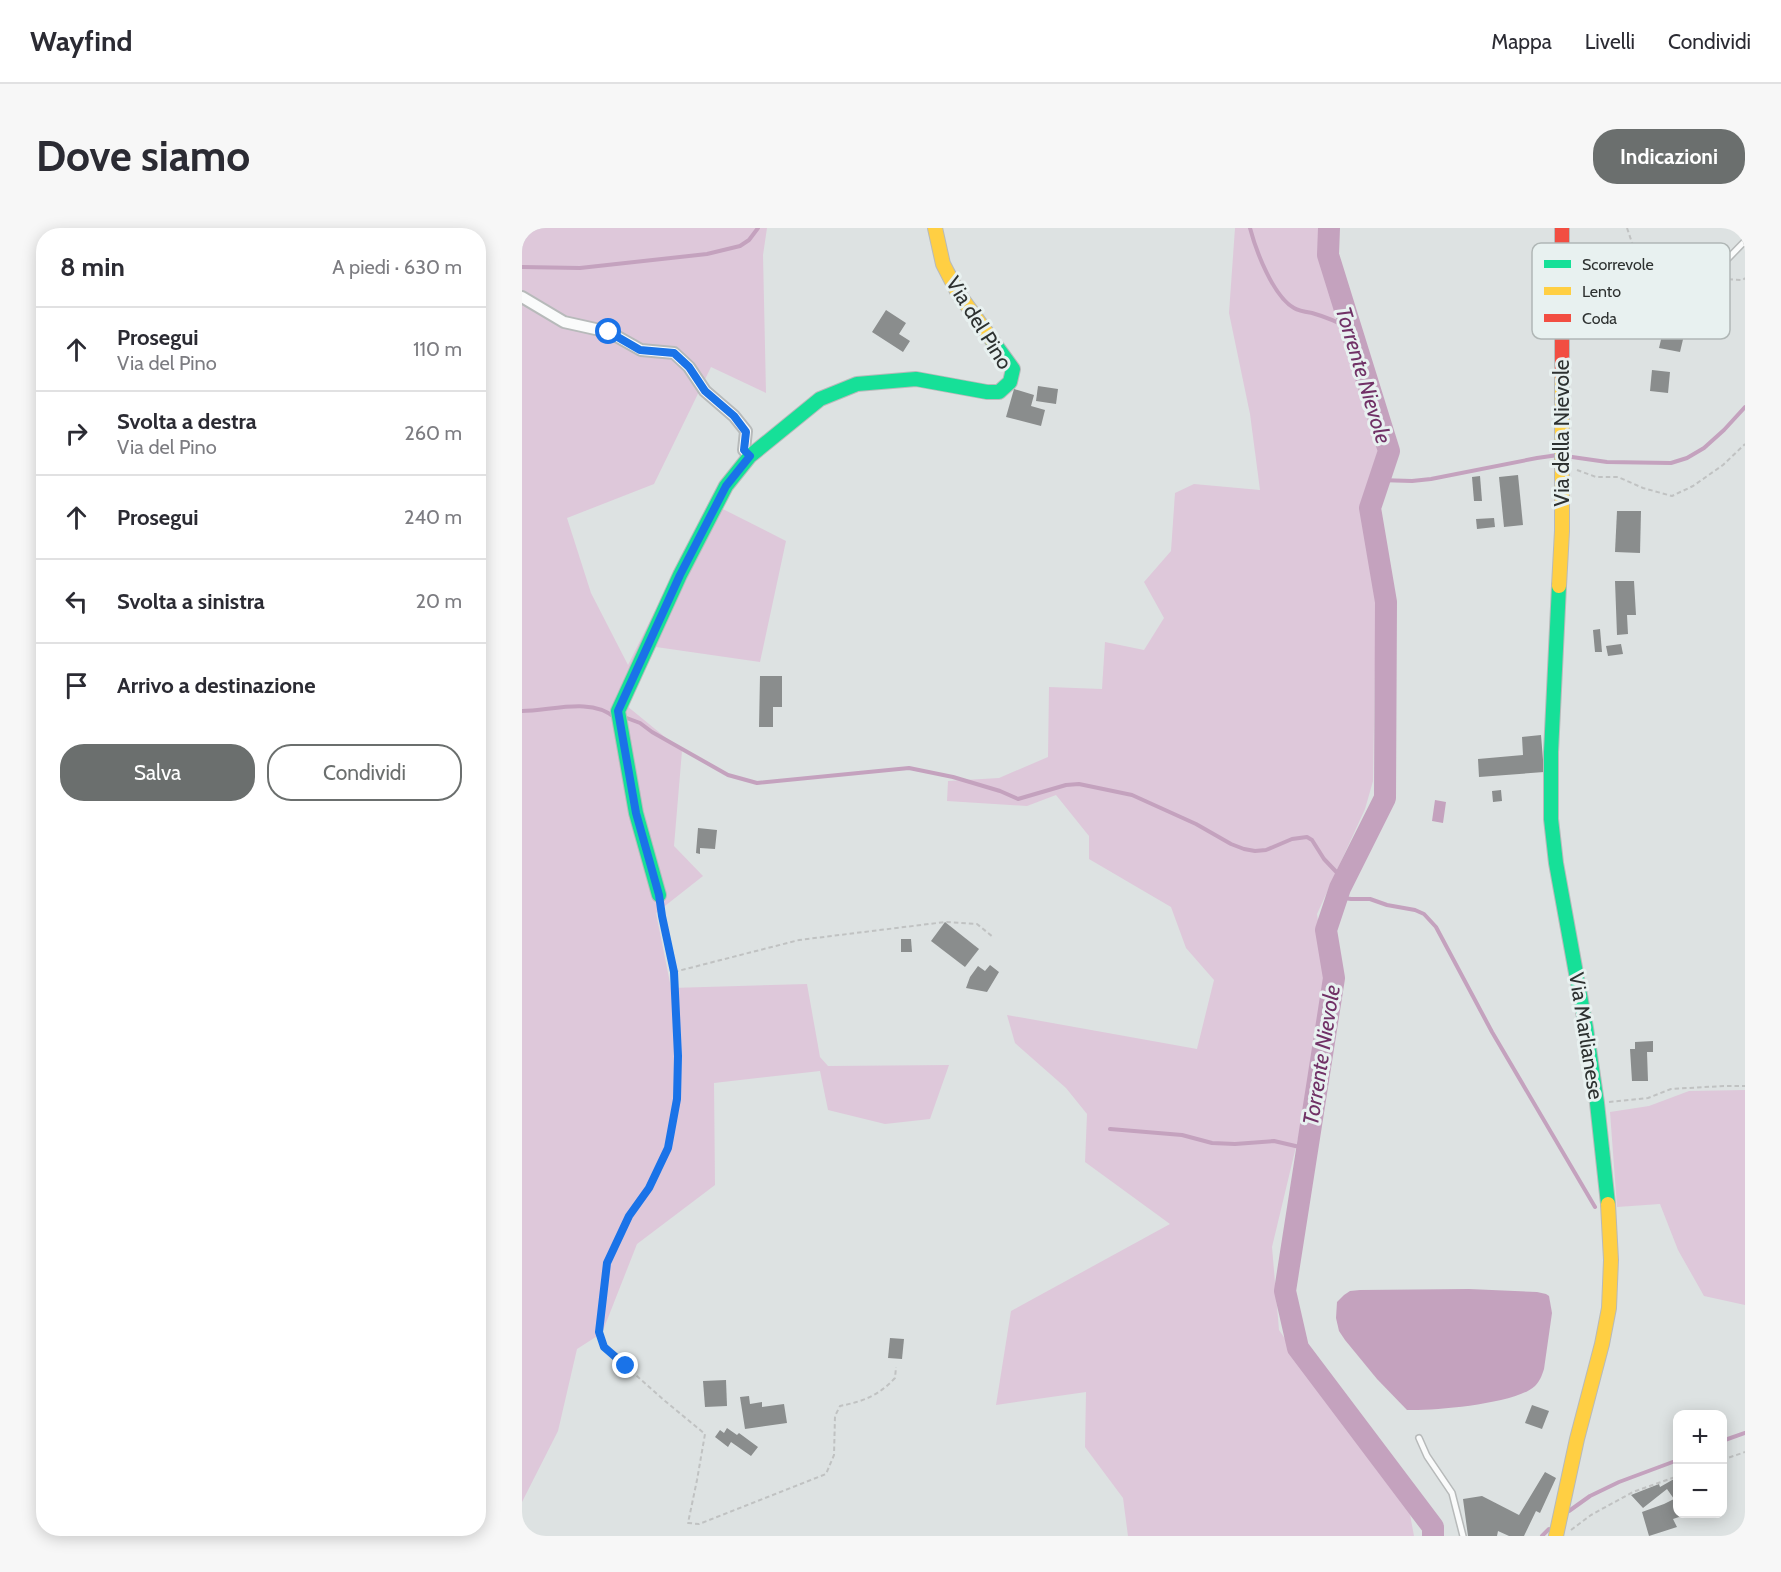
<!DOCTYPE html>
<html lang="it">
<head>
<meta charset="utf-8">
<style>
  :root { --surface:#fff; --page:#f7f7f7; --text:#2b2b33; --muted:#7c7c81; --line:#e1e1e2; --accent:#6b6f6e }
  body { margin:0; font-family:Cabin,sans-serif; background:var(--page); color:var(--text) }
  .controls { position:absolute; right:18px; bottom:18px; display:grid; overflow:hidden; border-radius:12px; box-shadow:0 3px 15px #0003 }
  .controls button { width:54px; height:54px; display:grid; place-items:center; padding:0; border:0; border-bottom:2px solid var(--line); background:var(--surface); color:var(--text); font:30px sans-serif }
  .stop { position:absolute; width:18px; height:18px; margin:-14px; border:4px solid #1a73e8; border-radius:50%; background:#fff }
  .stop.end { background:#1a73e8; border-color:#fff; box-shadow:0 2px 6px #0008 }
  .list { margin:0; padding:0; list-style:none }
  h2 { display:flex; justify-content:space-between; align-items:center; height:78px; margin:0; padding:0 24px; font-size:26px }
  h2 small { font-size:20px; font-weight:400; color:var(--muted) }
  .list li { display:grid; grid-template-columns:39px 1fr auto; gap:18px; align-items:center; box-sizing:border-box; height:84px; padding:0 24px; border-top:2px solid var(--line) }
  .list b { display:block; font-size:22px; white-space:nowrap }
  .list p { margin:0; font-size:20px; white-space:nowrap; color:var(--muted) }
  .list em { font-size:20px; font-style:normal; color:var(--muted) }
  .actions { display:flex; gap:12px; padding:18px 24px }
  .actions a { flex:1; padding:14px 0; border:2px solid var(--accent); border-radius:24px; text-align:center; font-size:21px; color:var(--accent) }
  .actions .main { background:var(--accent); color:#fff }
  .icon { flex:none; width:33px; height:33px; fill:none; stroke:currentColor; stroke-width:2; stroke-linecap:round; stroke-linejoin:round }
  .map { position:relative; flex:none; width:1223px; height:1308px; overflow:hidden; border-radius:24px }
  header { display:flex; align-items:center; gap:36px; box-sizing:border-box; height:84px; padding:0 30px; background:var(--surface); border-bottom:2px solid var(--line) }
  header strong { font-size:28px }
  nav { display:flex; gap:33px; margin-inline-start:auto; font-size:21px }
  .intro { display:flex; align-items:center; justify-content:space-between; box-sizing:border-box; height:144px; padding:0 36px }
  h1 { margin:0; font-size:42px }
  .button { padding:15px 27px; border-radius:24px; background:var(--accent); color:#fff; font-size:21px; font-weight:700 }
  main { display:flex; gap:36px; padding:0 36px }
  aside { flex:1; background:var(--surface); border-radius:24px; box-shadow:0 3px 15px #0003 }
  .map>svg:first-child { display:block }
  .green { fill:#dec8da }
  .water { fill:#c4a2be }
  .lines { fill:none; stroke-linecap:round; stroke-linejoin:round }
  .stream { stroke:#c4a2be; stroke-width:4 }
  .river { stroke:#c4a2be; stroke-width:22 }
  .building { fill:#8a8d8d }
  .lane-casing { stroke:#b7baba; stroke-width:8 }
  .street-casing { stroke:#b7baba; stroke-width:14 }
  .fast-casing { stroke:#b7baba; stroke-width:16 }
  .slow-casing { stroke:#b7baba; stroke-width:16 }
  .jam-casing { stroke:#b7baba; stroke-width:16 }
  .path { stroke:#c0c2c2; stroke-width:2; stroke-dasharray:4.5 3; stroke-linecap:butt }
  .lane { stroke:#fafbfb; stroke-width:5 }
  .street { stroke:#fafbfb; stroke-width:10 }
  .fast { stroke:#16e098; stroke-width:14 }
  .slow { stroke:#ffcf43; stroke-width:14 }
  .jam { stroke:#f24e42; stroke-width:14 }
  .route { stroke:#1a73e8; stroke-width:8 }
  .labels { text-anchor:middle; stroke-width:6; stroke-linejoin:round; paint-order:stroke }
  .street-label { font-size:21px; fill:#2d3130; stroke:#e8f1f0 }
  .water-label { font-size:22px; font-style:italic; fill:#703166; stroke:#e8f1f0 }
  .key { fill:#e8f1f0; stroke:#b0b7b6; stroke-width:1.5 }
  .key-label { font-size:16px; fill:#2d3130 }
</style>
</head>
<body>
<header>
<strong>Wayfind</strong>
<nav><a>Mappa</a><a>Livelli</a><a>Condividi</a></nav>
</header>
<div class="intro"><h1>Dove siamo</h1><a class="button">Indicazioni</a></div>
<main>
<aside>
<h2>8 min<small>A piedi · 630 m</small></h2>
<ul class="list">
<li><svg class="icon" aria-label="ahead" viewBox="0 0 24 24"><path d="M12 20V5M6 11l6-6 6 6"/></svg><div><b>Prosegui</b><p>Via del Pino</p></div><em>110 m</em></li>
<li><svg class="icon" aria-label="right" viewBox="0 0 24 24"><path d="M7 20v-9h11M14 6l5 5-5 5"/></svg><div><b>Svolta a destra</b><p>Via del Pino</p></div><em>260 m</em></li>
<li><svg class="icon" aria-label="ahead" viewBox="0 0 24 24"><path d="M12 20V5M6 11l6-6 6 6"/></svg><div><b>Prosegui</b></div><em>240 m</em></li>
<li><svg class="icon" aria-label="left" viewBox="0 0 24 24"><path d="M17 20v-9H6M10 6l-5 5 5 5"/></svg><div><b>Svolta a sinistra</b></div><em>20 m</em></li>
<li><svg class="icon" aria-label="arrive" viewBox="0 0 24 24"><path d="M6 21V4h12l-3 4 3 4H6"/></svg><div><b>Arrivo a destinazione</b></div></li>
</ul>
<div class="actions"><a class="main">Salva</a><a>Condividi</a></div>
</aside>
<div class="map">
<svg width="1223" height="1308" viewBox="0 0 1223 1308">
  <rect width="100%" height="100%" fill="#dde2e2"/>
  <g class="green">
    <polygon points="0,0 245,0 241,27 244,165 189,139 132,256 45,290 69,365 106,437 187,274 264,313 238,434 134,419 105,478 160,523 152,618 181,648 134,685 149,760 285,756 298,829 306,838 427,837 408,891 363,896 306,882 298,843 192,855 193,957 115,1016 80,1105 55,1121 36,1203 0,1274"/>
    <polygon points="713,0 797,0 796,17 857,217 851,241 842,300 854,379 851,553 843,581 795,686 805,755 783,881 750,1019 757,1102 819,1192 887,1281 892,1308 606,1308 601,1270 563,1219 564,1164 474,1177 489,1083 648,996 563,934 565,886 544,860 493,815 485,787 675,821 692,752 664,720 649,679 567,631 567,608 534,567 505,578 425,573 426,553 477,550 526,529 527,459 580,461 583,414 622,422 642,390 622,354 649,323 653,265 672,256 738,262 728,186 707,85"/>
    <polygon points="1223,862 1223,1077 1182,1068 1156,1022 1138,976 1095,979 1088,884 1127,878 1167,863"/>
  </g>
  <g class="water">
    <polygon points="913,572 924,574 921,595 910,593"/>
    <path d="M 947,1061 L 1015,1064 L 1024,1066 L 1027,1068 L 1030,1085 L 1022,1141 C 1020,1147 1018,1153 1013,1158 C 994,1176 912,1183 885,1182 L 855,1151 L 823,1112 L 817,1103 L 814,1090 L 815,1074 L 822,1067 L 828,1063 L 838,1062 Z"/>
  </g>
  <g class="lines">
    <g class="stream">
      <path d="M 728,0 C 734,23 751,68 772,80 C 777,83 784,84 790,85 C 804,89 816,94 829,101"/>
      <polyline points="0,39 58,40 185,26 218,18 227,12 236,0"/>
      <polyline points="1043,228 1085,234 1149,235 1165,230 1182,220 1202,202 1223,179"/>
      <polyline points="857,252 890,253 909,251 1015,230 1036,227"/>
      <path d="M 0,483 C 28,483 69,469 92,489"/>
      <polyline points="102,489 118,495 130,504 206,547 235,555 387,540 431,549 478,563 496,571 544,557 557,556 610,567 674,596 709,616 722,621 733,623 744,622 770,611 785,609 790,612 802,631 822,652"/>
      <polyline points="815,669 829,671 848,671 865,677 893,682 902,686 914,699 970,804 1073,979"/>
      <polyline points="588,901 660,907 690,915 713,916 752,913 782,920 785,924"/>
      <polyline points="1200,1213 1223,1205"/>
      <polyline points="1047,1283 1068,1268 1097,1254 1156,1232"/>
      <polyline points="1020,1308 1027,1301"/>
    </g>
    <polyline class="river" points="807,0 806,27 867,223 848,280 864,374 863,570 818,660 804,702 812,750 763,1063 776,1120 911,1299 911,1308"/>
  </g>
  <g class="building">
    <polygon points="1143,53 1165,58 1160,80 1168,82 1158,124 1137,120 1150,65 1141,63"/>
    <polygon points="364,82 384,95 377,106 388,113 381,124 350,104"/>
    <polygon points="1130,142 1148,144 1146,165 1128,163"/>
    <polygon points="516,158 536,161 534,176 514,173"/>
    <polygon points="492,161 512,167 509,178 523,182 519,198 484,189"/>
    <polygon points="996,247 1001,297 982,299 977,249"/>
    <polygon points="958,248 960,273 952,273 950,249"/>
    <polygon points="1095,283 1119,283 1118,325 1093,324"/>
    <polygon points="972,290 973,299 955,301 954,291"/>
    <polygon points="1093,353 1112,353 1114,387 1105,387 1106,406 1095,407"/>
    <polygon points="1078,401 1080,424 1073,424 1071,402"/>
    <polygon points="1099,416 1101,426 1086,428 1084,418"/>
    <polygon points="238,448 260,448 260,479 251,479 251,499 237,499"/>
    <polygon points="1019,507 1022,544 957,549 956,531 1001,527 1000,509"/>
    <polygon points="979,562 980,573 971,574 970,563"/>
    <polygon points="176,600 195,602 193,621 178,620 178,626 174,625"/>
    <polygon points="423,694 457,721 443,739 409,713"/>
    <polygon points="379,711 389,711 390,724 379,724"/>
    <polygon points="468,737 477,744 465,764 444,760 448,749 456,738 463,743"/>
    <polygon points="1131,813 1131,824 1125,824 1126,853 1110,853 1108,821 1113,821 1113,814"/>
    <polygon points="368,1110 382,1111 380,1131 366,1130"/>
    <polygon points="204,1152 205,1178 183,1179 181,1153"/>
    <polygon points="227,1168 228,1176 240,1174 240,1179 262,1176 265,1195 223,1201 218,1169"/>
    <polygon points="1010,1177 1027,1183 1020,1201 1003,1195"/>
    <polygon points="205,1200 215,1207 217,1205 236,1219 229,1228 209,1214 206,1219 193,1209 198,1202 202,1205"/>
    <polygon points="1023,1244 1034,1250 1018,1285 1014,1283 1002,1308 987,1308 976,1303 975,1308 946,1308 941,1271 960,1268 997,1287"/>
    <polygon points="1152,1251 1156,1254 1156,1286 1159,1286 1160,1288 1151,1291 1155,1299 1127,1308 1120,1284 1142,1276 1152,1271 1145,1261 1121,1280 1109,1267 1137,1256 1138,1259"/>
  </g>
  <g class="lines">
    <defs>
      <g id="lane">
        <polyline points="1187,50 1223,13"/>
        <polyline points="897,1210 905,1228 930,1265 941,1308"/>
      </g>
      <polyline id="street" points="0,69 42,94 87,104 119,122 152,125 167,139 183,163 212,188 224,203 222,222 228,228"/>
      <g id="fast">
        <polyline points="1037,358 1029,524 1029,591 1034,635 1064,800 1075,875 1086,976"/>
        <polyline points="137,667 114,585 96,483 158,347 204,258 228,228 298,171 335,156 394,151 465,164 477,164 488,154 491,141 470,112"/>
      </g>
      <g id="slow">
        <polyline points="413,0 421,36 436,65 470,112"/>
        <polyline points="1037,358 1040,303 1040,147"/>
        <polyline points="1034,1308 1055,1211 1080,1116 1087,1080 1089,1032 1086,976"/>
      </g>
      <polyline id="jam" points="1040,0 1040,147"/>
    </defs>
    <use href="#lane" class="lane-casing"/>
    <use href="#street" class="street-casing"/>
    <use href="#fast" class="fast-casing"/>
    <use href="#slow" class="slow-casing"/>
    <use href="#jam" class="jam-casing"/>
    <g class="path">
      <polyline points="1105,0 1119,41 1133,48 1179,50"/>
      <polyline points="1199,51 1221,52 1223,50"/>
      <polyline points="1055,242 1074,249 1096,249 1121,260 1150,268 1171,258 1201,237 1223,216"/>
      <path d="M 139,679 L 152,744 L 156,828 L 155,871 L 146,919 L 127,960 L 107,988 L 85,1035 L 77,1104 L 82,1119 L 143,1173 L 183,1206 L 175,1252 L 166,1295 L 177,1296 L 304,1246 L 312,1227 L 313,1188 L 318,1178 C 342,1173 356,1168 373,1150 L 374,1139"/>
      <polyline points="152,744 277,712 423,694 455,696 471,709"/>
      <polyline points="1087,874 1126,870 1149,861 1202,858 1223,858"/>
      <polyline points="1200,1232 1223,1224"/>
      <polyline points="1049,1302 1069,1287 1111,1264 1156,1248"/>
    </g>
    <use href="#lane" class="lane"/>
    <use href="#street" class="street"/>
    <use href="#fast" class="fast"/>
    <use href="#slow" class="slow"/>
    <use href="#jam" class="jam"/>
  </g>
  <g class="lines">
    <polyline class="route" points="87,104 118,122 152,125 167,139 183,163 212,188 224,204 222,222 228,228 204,258 158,347 96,483 114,585 137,667 140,688 152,744 156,828 155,871 146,920 127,960 107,988 85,1035 77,1104 82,1119 104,1138"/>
  </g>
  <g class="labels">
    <g class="street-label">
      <text transform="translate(457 95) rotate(58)" y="7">Via del Pino</text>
      <text transform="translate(1040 205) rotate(-90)" y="7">Via della Nievole</text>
      <text transform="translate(1064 808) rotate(81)" y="7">Via Marlianese</text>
    </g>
    <g class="water-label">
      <text transform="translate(842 147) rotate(73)" y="8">Torrente Nievole</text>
      <text transform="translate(799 827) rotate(-81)" y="8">Torrente Nievole</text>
    </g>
  </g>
  <rect x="1010" y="15" width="198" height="96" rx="9" class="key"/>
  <rect x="1022" y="32" width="27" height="8" fill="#16e098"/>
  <rect x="1022" y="59" width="27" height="8" fill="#ffcf43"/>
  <rect x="1022" y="86" width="27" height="8" fill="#f24e42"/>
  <g class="key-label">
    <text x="1060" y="42">Scorrevole</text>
    <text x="1060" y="69">Lento</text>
    <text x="1060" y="96">Coda</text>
  </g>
</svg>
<div class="controls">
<button>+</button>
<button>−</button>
</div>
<div class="stop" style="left:87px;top:104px"></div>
<div class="stop end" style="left:104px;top:1138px"></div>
</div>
</main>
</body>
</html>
